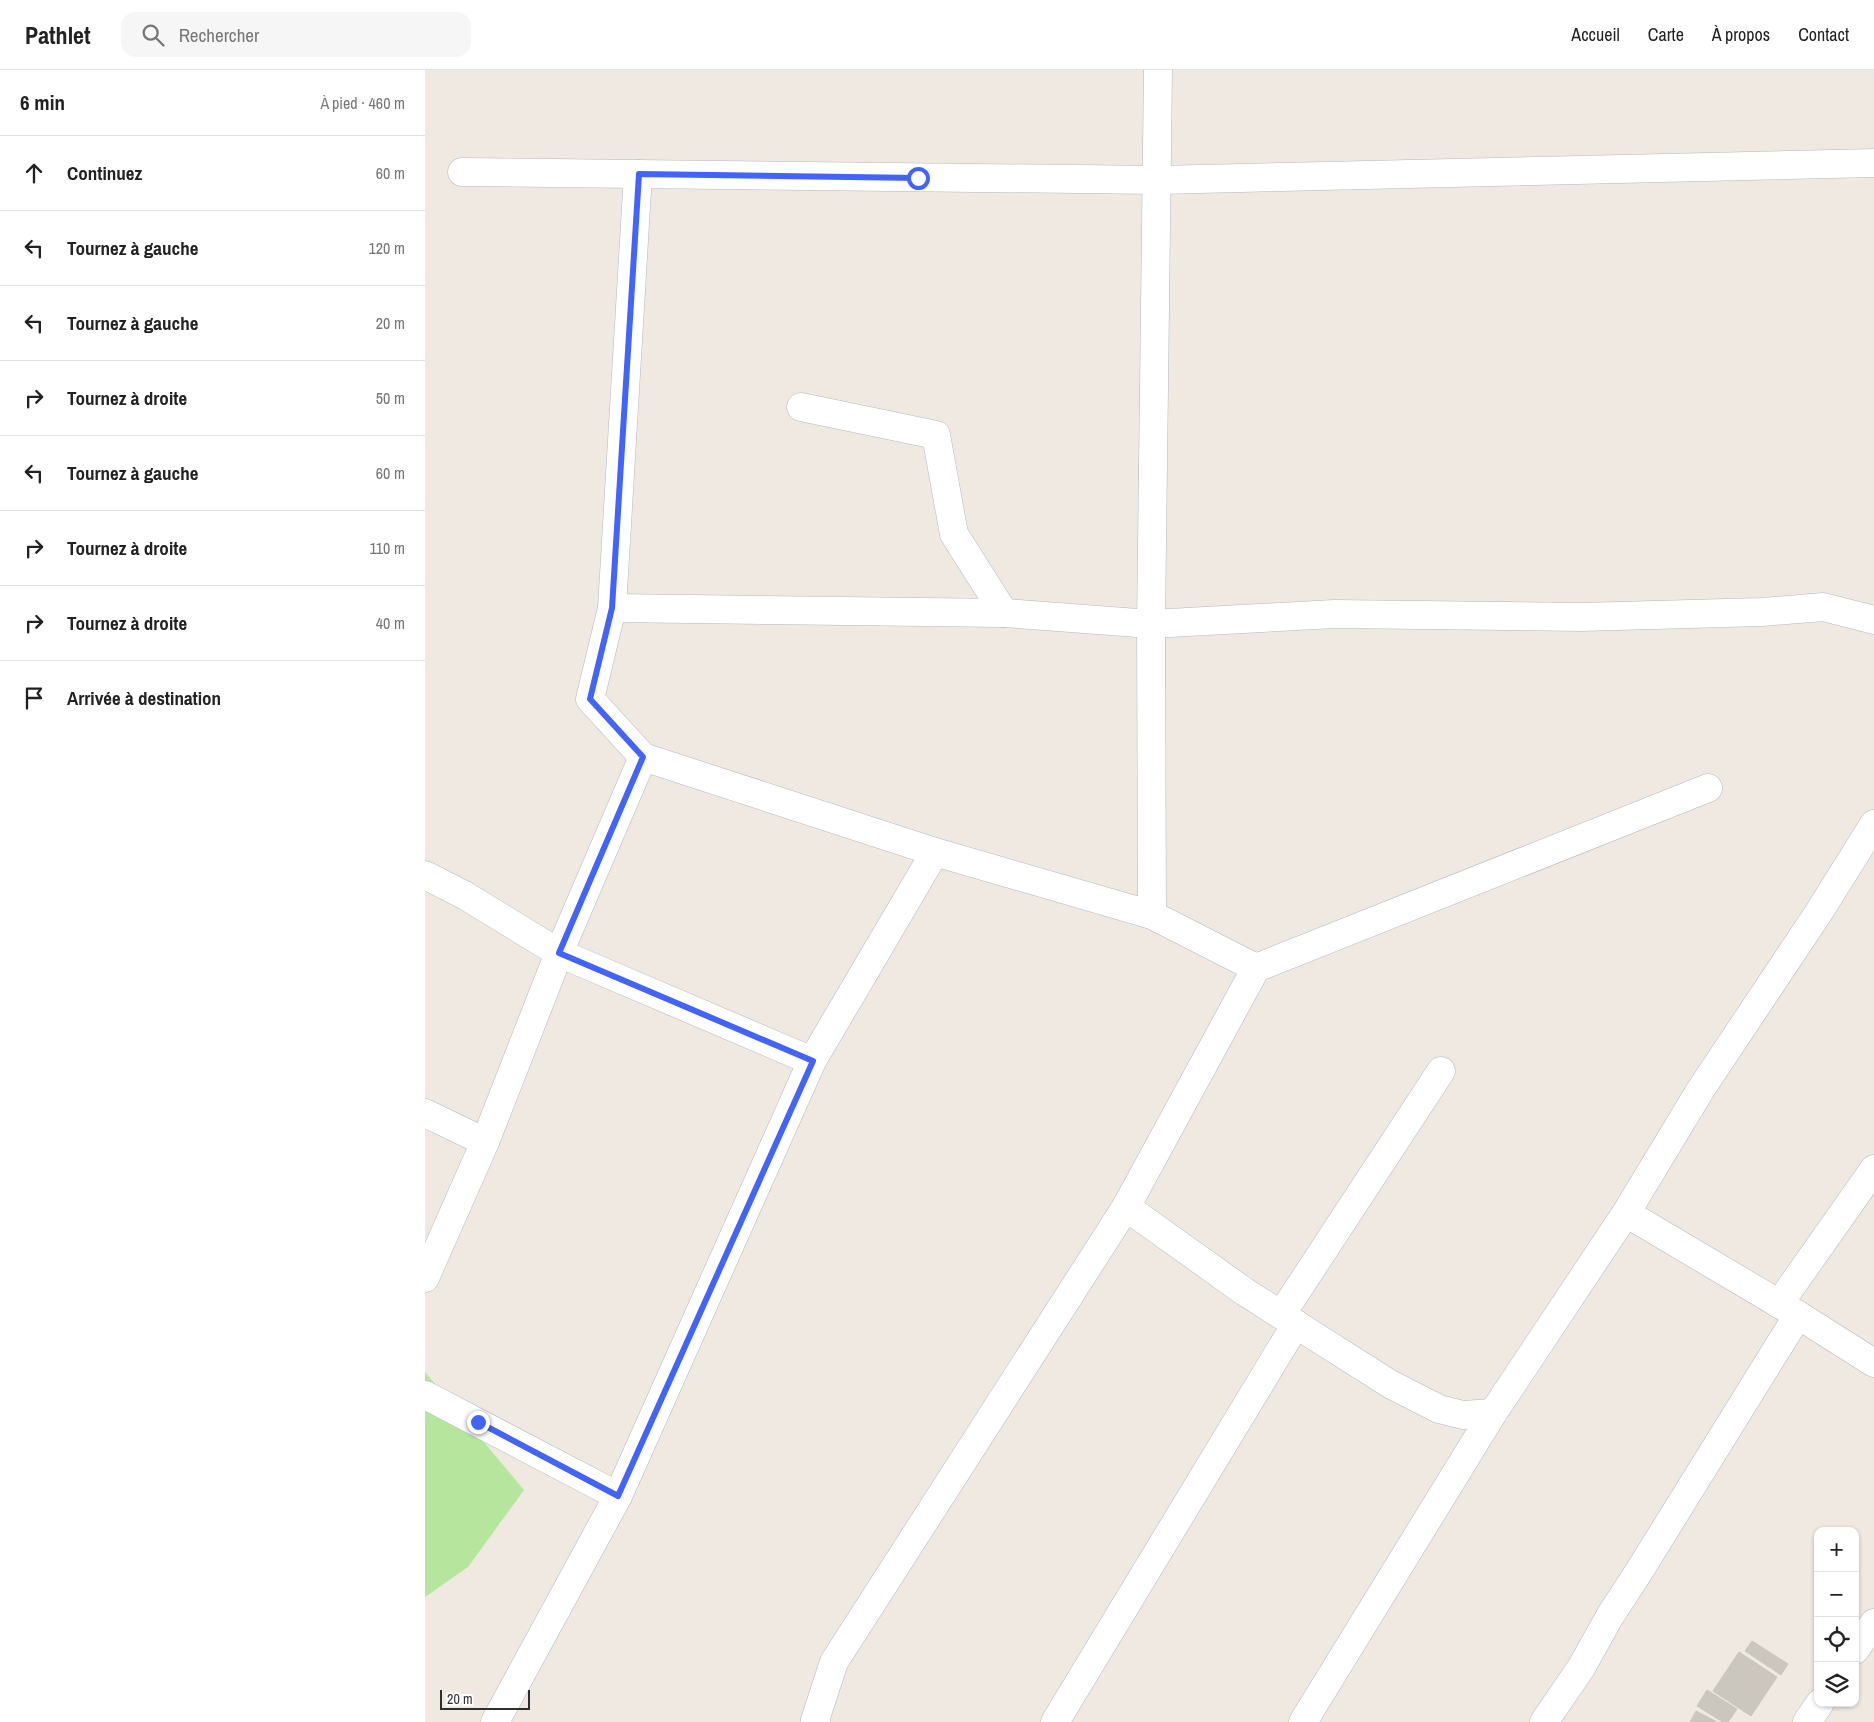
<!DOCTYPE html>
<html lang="fr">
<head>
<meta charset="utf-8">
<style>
  :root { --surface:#fff; --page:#f6f6f6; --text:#222; --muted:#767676; --line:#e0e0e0 }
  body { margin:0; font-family:"Archivo Narrow",sans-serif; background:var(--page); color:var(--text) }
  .controls { position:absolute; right:15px; bottom:15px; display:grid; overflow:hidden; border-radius:10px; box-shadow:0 1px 4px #0004 }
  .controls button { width:45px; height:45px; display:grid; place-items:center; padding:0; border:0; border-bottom:1px solid var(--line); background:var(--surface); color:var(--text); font:25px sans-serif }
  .scale { position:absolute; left:15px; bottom:12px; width:90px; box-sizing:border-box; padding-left:5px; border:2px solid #2e2e2e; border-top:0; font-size:14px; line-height:18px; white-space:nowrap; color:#2e2e2e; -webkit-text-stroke:4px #fff; paint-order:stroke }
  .stop { position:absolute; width:15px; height:15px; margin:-11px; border:4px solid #4264fb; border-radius:50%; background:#fff }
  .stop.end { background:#4264fb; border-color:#fff; box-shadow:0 1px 5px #0008 }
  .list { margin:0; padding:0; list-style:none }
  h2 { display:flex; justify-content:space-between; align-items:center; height:65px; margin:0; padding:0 20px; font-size:21px }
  h2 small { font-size:16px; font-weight:400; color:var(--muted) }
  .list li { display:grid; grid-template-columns:32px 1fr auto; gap:15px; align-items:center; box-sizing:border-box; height:75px; padding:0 20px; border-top:1px solid var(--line) }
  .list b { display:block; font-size:19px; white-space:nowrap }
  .list em { font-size:16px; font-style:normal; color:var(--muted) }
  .icon { flex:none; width:28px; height:28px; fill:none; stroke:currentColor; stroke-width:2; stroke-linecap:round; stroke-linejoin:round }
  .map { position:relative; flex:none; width:1449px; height:1652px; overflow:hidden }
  header { display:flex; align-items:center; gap:30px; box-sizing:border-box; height:70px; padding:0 25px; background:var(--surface); border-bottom:1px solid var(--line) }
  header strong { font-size:24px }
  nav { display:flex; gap:28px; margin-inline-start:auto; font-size:18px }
  .search { width:350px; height:45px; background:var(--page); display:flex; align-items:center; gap:12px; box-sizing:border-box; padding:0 18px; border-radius:15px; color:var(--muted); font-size:19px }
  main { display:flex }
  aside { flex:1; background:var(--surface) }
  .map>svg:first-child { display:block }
  .green { fill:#b6e59e }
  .building { fill:#cbc7bf; stroke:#cbc5ba }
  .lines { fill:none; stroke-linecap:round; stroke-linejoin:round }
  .minor-casing { stroke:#b4b7c1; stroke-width:29 }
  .minor { stroke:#fff; stroke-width:28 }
  .route { stroke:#4264fb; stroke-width:6 }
</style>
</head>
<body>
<header>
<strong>Pathlet</strong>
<div class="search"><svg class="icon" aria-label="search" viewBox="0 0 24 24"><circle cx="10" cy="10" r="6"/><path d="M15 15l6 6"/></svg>Rechercher</div>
<nav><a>Accueil</a><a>Carte</a><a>À propos</a><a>Contact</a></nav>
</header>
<main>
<aside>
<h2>6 min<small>À pied · 460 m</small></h2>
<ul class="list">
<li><svg class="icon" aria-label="ahead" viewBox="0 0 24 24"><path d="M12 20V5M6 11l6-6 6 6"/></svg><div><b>Continuez</b></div><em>60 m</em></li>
<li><svg class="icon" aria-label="left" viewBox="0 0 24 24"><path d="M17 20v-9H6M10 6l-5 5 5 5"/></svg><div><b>Tournez à gauche</b></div><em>120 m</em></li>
<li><svg class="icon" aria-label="left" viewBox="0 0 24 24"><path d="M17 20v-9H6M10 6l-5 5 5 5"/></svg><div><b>Tournez à gauche</b></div><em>20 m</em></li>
<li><svg class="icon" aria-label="right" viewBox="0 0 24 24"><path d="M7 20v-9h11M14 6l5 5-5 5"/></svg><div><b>Tournez à droite</b></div><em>50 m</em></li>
<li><svg class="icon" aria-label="left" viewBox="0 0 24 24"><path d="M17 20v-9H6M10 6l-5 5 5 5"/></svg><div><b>Tournez à gauche</b></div><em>60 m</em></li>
<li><svg class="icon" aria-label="right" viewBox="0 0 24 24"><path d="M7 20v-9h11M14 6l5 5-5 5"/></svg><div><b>Tournez à droite</b></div><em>110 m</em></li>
<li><svg class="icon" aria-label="right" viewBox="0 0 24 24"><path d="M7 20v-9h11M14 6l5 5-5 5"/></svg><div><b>Tournez à droite</b></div><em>40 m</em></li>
<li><svg class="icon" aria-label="arrive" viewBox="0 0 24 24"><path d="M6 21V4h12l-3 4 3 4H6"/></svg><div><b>Arrivée à destination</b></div></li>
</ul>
</aside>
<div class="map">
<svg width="1449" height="1652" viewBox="0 0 1449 1652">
  <rect width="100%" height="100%" fill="#efe9e1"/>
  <polygon class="green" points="0,1302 99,1420 43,1497 0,1527"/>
  <g class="building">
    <polygon points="1327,1571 1363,1594 1356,1605 1320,1581"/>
    <polygon points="1314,1582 1352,1607 1326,1646 1288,1621"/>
    <polygon points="1282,1620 1312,1639 1303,1652 1298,1652 1272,1636"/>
    <polygon points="1271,1641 1292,1652 1265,1652"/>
  </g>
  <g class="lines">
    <defs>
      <g id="minor">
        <polyline points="37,102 733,110 1449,93"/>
        <polyline points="213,104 187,538 165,629 218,687"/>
        <polyline points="376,337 511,365 529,464 579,543"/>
        <polyline points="187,538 579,543 726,554 909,544 1157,547 1337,542 1398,537 1449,550"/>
        <polyline points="0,805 41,826 134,883 218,687 510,782"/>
        <polyline points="727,845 726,554 733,0"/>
        <polyline points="0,1043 60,1072"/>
        <polyline points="701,1137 820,1222 965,1314 1014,1339 1038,1345 1068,1343"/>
        <polyline points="1201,1143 1373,1245 1449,1293"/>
        <polyline points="0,1208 60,1072 134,883 387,991 510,782 727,845 831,898"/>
        <polyline points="1354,1234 1449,1099"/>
        <polyline points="856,1245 1016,1001"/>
        <polyline points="0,1325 193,1426"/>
        <polyline points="1430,1580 1449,1553"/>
        <polyline points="70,1652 193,1426 387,991"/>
        <polyline points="391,1652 390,1650 409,1592 701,1137 831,898 1283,718"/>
        <polyline points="630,1652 871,1254"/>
        <polyline points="878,1652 1068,1343 1201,1143 1276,1019 1394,842 1449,754"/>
        <polyline points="1119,1652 1156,1598 1185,1546 1213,1503 1373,1245"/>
        <polyline points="1382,1652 1395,1633"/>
      </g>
    </defs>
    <use href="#minor" class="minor-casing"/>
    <use href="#minor" class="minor"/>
  </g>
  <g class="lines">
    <polyline class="route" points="53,1352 193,1426 388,991 134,883 218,687 165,629 187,538 214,104 493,108"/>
  </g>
</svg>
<div class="controls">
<button>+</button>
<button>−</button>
<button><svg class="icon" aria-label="locate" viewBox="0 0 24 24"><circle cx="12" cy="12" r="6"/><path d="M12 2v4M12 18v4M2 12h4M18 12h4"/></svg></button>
<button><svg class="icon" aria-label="layers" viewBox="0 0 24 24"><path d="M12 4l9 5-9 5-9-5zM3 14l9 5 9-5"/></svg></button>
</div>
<div class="scale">20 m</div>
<div class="stop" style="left:493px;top:108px"></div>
<div class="stop end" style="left:53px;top:1352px"></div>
</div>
</main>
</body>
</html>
